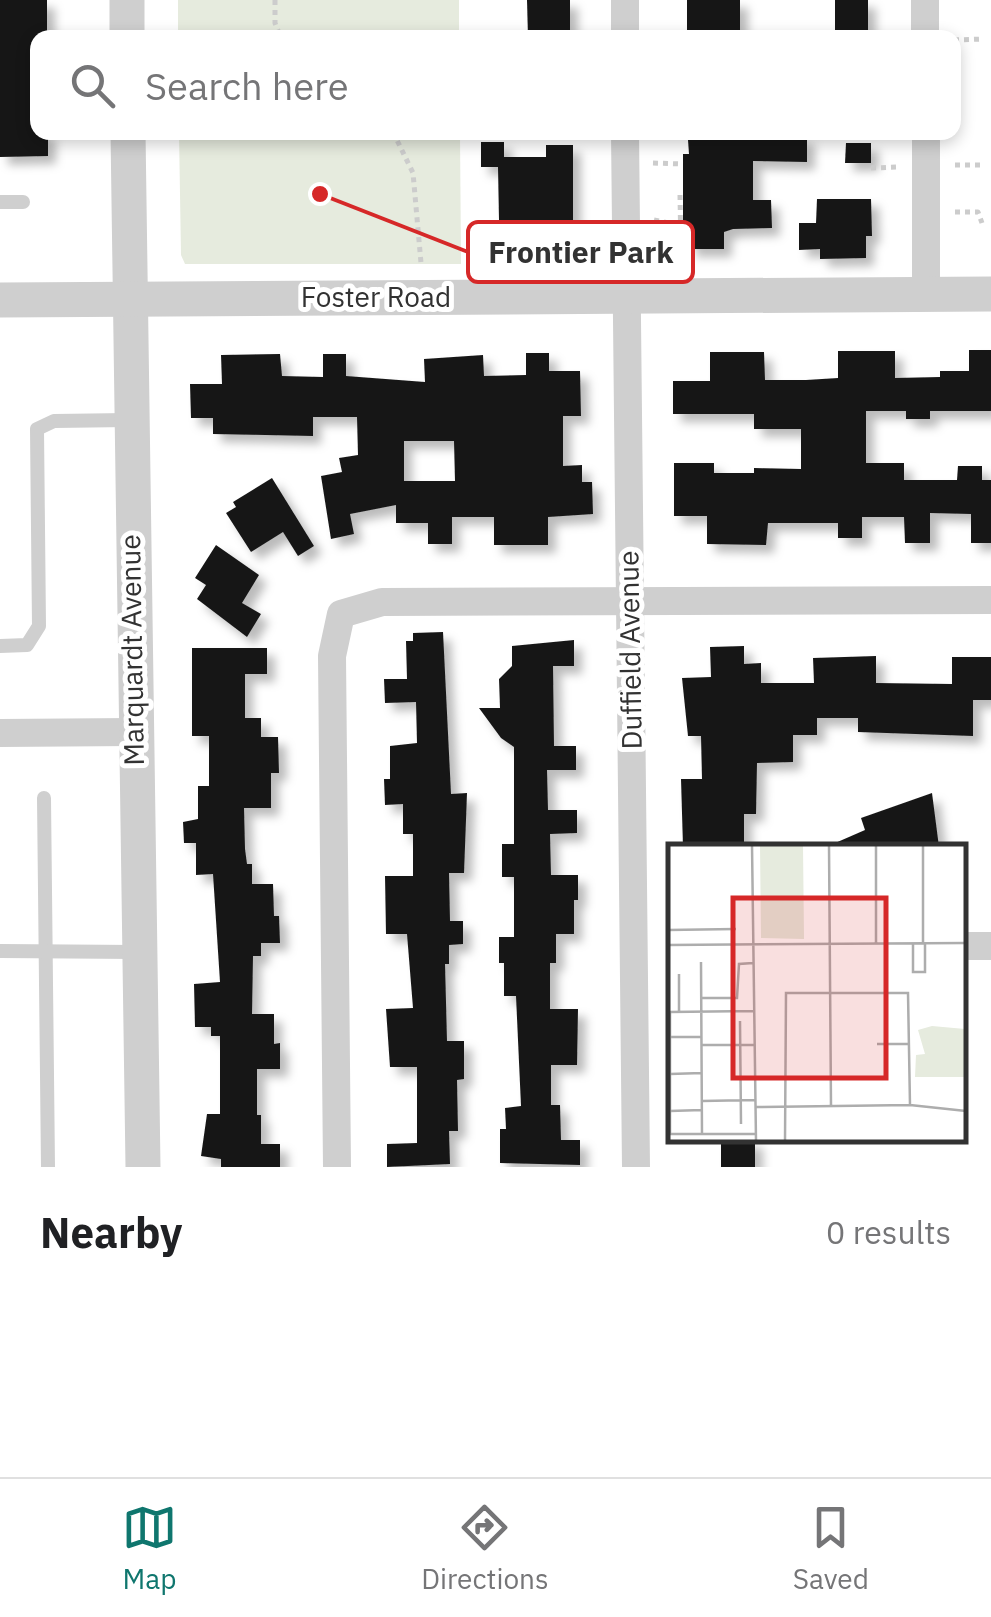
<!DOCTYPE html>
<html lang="en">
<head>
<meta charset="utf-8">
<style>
  :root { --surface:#fff; --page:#f6f6f6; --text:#202124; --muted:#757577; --line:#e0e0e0; --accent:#0f766e }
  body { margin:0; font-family:"IBM Plex Sans",sans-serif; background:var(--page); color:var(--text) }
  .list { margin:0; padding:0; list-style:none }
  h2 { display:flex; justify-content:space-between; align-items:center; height:130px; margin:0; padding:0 40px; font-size:42px }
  h2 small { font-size:32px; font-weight:400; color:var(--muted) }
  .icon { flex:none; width:55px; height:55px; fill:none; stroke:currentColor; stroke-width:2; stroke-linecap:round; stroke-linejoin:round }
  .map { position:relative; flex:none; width:991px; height:1167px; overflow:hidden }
  .search { position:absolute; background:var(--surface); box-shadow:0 5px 15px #0003; left:30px; right:30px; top:30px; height:110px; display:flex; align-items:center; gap:25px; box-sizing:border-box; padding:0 35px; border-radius:20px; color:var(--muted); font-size:38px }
  .sheet { height:310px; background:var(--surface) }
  nav { display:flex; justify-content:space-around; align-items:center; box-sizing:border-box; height:140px; border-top:2px solid var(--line); background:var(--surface); font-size:28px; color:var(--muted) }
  nav a { display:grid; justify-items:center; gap:5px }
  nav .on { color:var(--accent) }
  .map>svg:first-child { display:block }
  .green { fill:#e6ebde }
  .building { fill:#191919; fill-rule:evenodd; filter:url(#shadow) }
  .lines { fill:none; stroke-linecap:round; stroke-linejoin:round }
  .path { stroke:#ccc; stroke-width:5; stroke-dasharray:5 5; stroke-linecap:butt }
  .service { stroke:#cfcfcf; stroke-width:14 }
  .minor { stroke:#cfcfcf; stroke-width:28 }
  .tertiary { stroke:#cfcfcf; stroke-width:35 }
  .labels { text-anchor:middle; stroke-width:10; stroke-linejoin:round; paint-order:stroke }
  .street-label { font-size:28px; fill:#323232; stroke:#fff }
  .inset-road { fill:none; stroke:#adadad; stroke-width:2.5 }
  .view { fill:#d62828; fill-opacity:0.15; stroke:#d62828; stroke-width:5 }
  .inset-edge { fill:none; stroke:#323232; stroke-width:5 }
  .leader { fill:none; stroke:#d62828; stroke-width:4 }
  .callout-dot { fill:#d62828; stroke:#fff; stroke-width:4 }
  .callout { fill:#fff; stroke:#d62828; stroke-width:4 }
  .callout-label { font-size:30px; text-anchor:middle; font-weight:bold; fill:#323232 }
</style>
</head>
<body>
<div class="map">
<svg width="991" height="1167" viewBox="0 0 991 1167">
  <defs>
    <filter id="shadow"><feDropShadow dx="8" dy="8" stdDeviation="5" flood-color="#0004"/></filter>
  </defs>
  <rect width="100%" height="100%" fill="#fff"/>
  <g class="green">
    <rect x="178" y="0" width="281" height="37"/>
    <polygon points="179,133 460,133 461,264 185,264 181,255"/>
  </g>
  <g class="building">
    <polygon points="0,0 47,0 47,38 38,38 38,132 48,132 48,156 0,157"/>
    <polygon points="527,0 570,0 570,38 528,38"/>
    <rect x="687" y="0" width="53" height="38"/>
    <rect x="835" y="0" width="33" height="38"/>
    <polygon points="733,132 807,137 807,162 753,161 753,200 771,200 772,228 733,229 724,232 724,249 688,249 688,237 683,237 683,154 689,154 688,140 733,140"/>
    <polygon points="481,142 504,142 504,157 546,157 546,145 573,145 573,237 567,237 567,250 522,251 522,220 499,220 498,167 481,167"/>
    <polygon points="846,143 871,143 871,163 845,163"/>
    <polygon points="817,199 871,199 872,236 866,236 866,258 820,259 820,249 799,250 799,223 816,223"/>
    <polygon points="969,350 991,350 991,411 930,411 930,419 906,419 906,411 866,411 866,463 904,463 904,480 957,480 958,466 982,466 982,480 991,480 991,543 971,543 971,514 930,513 930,543 905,543 904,517 862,517 862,538 838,538 838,523 768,523 766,545 707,544 707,516 674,516 674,463 714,463 714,473 754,473 754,468 801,469 801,429 754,429 754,414 673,414 673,381 710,381 710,352 764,352 765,380 806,380 838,378 838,351 895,351 895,378 940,377 940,371 969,371"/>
    <path d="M 526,353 L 549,353 L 549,371 L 580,371 L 581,416 L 563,416 L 563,466 L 582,465 L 582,482 L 592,482 L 593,514 L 548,517 L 548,545 L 494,545 L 494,517 L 452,517 L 452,544 L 428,544 L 428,523 L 396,523 L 396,505 L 350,514 L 354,534 L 331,539 L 321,476 L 342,472 L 339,458 L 358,455 L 357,417 L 313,417 L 313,436 L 213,434 L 213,418 L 191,418 L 190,384 L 222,384 L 221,355 L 280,354 L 282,376 L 323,377 L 323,354 L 346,354 L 346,376 L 425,382 L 424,359 L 483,355 L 484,376 L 526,375 ZM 404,441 L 454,441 L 455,481 L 404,481 Z"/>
    <polygon points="272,478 314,546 298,556 283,532 251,552 226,513 236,507 233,502"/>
    <polygon points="216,545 259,575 242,603 261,614 247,637 197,599 206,585 195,578"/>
    <polygon points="443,632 451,794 467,793 464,873 449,873 450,921 463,921 463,944 449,945 449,964 445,964 447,1041 464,1041 464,1079 457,1080 458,1131 449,1131 450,1164 387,1167 387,1144 417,1143 417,1067 390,1067 386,1009 413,1008 407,934 386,934 385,876 413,876 413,834 403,834 403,804 385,805 384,779 390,779 390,746 417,743 416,702 385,703 384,679 407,679 406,641 413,641 413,633"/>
    <polygon points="574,640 574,666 553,666 554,746 576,746 576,770 547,770 548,810 577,810 577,833 550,834 551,875 578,875 578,900 574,900 574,934 556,934 556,963 550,963 550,1009 578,1009 577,1065 551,1065 551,1105 560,1105 561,1140 580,1140 580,1165 500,1163 500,1129 506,1129 505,1108 521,1106 516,996 504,996 504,963 499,963 499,937 514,937 514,877 502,877 502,844 514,844 514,747 501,738 479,708 500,708 499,679 512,666 512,646"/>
    <polygon points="744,646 744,664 761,663 761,683 814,683 813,658 876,656 876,683 952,684 952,657 991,657 991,700 973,700 973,736 858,732 858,718 817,718 817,735 793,735 793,762 757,763 756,814 744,814 744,847 683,847 681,779 702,779 701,736 688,736 682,678 711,677 710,647"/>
    <polygon points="192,648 267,648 267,674 245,674 245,718 261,718 261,737 278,737 279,773 271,773 271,808 244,808 245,849 247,864 252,864 252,884 273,884 274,916 279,916 280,943 261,943 261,956 253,956 252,1014 274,1014 274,1044 280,1043 280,1069 257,1069 257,1115 261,1115 261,1144 280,1144 280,1167 221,1167 221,1159 201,1156 207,1114 220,1114 220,1036 211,1036 211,1027 195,1027 194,984 220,982 213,874 196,875 196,843 184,843 183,822 198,819 198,786 209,786 209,736 192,736"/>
    <polygon points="932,793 939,847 826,847 865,830 861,818"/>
    <rect x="721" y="1140" width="34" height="27"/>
  </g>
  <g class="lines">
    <g class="path">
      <polyline points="275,0 275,23 281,38"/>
      <polyline points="954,40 983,39"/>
      <polyline points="393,132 413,173 421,263"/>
      <polyline points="653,163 683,164"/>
      <polyline points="955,165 981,165"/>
      <polyline points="871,168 899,167"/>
      <polyline points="680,195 681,254 689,256"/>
      <polyline points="955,212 978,212 982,223"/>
      <polyline points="654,220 683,226"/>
      <polyline points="568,261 569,238"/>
    </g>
    <g class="service">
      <polyline points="0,202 23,202"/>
      <polyline points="0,646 27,645 39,626 37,429 54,421 128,420"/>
      <polyline points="44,798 48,1167"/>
      <polyline points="0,951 137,952"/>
    </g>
    <g class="minor">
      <polyline points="625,0 625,38"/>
      <polyline points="925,0 925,38"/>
      <polyline points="625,132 636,1167"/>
      <polyline points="926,132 926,294"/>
      <polyline points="0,733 133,732"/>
      <polyline points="964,946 991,946"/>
      <polyline points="337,1167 332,656 341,614 382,602 991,600"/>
    </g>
    <g class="tertiary">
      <polyline points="127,0 127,38"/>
      <polyline points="128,132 143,1167"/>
      <polyline points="0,300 991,294"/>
    </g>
  </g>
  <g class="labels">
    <g class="street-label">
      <text x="376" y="307">Foster Road</text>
      <text transform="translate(132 650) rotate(-91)" y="10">Marquardt Avenue</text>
      <text transform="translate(630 650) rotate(-91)" y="10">Duffield Avenue</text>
    </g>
  </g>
  <g transform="translate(668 844)">
    <rect width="298" height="298" fill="#fff"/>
    <path d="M 92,1 L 135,1 L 136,95 L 93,94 ZM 264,182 L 297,185 L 297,233 L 247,233 L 248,211 L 257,210 L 250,186 Z" fill="#e6ebde"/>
    <path class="inset-road" d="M 84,1 L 88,297M 161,1 L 163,262M 208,1 L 208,99M 255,1 L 255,99M 0,86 L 68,85M 245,99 L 245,128 L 257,128 L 257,99M 0,101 L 298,99M 33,118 L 34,290M 11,130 L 11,168M 33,154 L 69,154 L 71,120 L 85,119M 85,167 L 2,168 L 2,290 L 88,290M 72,177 L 73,280M 2,193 L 33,193M 209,200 L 241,200M 33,201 L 86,201M 2,230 L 34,229M 34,257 L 87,256M 87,263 L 242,261 L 298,267M 2,267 L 34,266M 117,297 L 118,149 L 240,149 L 242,261"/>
    <path class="view" d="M 65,54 L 218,54 L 218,234 L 65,234 Z"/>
    <rect width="298" height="298" class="inset-edge"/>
  </g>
  <path class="leader" d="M320 194L468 252"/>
  <circle class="callout-dot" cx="320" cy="194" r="10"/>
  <rect class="callout" x="468" y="222" width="225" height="60" rx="10"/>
  <g class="callout-label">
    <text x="581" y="263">Frontier Park</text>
  </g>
</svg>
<div class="search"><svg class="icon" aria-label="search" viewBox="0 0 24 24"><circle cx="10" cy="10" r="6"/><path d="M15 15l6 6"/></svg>Search here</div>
</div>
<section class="sheet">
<h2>Nearby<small>0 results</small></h2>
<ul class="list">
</ul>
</section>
<nav>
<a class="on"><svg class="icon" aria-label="map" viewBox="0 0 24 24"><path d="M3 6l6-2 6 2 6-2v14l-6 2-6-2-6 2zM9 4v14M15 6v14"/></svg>Map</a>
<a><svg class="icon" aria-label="directions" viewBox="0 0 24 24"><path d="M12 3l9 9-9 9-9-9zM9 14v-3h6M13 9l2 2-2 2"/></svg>Directions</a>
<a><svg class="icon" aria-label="saved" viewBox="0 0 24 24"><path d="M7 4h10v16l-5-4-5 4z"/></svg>Saved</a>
</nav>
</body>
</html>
